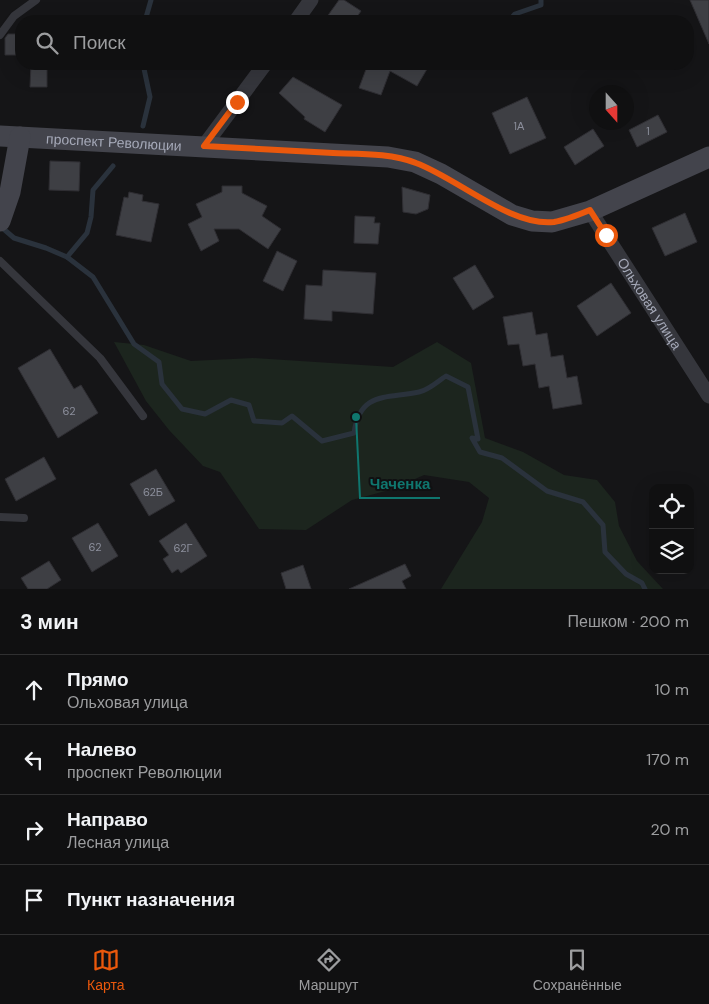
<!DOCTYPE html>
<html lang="ru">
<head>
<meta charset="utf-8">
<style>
  :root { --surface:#101011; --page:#1e1e1f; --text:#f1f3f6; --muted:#9c9d9f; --line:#303031; --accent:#ea580c }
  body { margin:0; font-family:"DM Sans",sans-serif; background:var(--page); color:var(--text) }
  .controls { position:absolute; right:15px; bottom:15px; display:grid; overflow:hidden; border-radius:10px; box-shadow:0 5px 20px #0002 }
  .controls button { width:45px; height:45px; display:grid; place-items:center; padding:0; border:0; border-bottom:1px solid var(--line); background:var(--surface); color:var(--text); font:25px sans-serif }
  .compass { position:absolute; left:589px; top:85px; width:45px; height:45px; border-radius:50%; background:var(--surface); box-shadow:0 5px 20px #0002; rotate:159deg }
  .stop { position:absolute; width:15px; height:15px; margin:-11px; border:4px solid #ea580c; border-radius:50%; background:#fff }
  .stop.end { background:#ea580c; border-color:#fff; box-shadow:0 1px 5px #0008 }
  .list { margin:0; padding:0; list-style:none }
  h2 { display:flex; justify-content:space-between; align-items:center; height:65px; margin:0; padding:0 20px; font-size:21px }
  h2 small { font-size:16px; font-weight:400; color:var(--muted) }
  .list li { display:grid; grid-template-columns:32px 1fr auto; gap:15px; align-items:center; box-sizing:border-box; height:70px; padding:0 20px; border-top:1px solid var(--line) }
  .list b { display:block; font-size:19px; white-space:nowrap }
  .list p { margin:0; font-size:16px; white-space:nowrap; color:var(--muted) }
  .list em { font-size:16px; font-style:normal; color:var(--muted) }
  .icon { flex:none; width:28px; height:28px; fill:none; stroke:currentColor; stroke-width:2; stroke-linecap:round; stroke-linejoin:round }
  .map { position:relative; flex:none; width:709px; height:589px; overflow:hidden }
  .search { position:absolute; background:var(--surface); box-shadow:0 5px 20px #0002; left:15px; right:15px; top:15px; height:55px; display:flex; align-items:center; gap:12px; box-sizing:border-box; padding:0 18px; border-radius:20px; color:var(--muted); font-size:19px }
  .sheet { height:345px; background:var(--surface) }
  nav { display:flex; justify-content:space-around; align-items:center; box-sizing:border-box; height:70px; border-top:1px solid var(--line); background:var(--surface); font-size:14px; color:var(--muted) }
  nav a { display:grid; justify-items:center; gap:2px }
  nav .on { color:var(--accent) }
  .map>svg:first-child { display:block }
  .green { fill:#1c251e }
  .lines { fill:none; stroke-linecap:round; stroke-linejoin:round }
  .stream { stroke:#2a323c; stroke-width:5 }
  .building { fill:#3e3f44; stroke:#2f2e33 }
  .lane { stroke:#35363c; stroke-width:8 }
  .street { stroke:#35363c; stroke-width:15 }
  .secondary { stroke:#43444c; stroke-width:21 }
  .route { stroke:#ea580c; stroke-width:6 }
  .labels { text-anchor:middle; stroke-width:4; stroke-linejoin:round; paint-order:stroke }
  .number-label { font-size:11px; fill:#8b8e9b }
  .street-label { font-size:14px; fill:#a5a9b8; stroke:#101012 }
  .leader { fill:none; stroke:#0f766e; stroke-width:2 }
  .callout-dot { fill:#0f766e; stroke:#101012; stroke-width:2 }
  .callout-label { font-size:15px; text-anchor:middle; font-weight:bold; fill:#0f766e; stroke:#101012; stroke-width:4; stroke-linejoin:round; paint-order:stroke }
</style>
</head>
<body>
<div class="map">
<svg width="709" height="589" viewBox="0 0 709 589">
  <rect width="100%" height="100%" fill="#151517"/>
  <polygon class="green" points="114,342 144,345 191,361 253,358 393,367 437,342 471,363 485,438 523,452 564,475 597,480 615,502 619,526 637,561 663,589 441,589 482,522 489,498 469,482 424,475 393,489 352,500 306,530 259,529 220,472 203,466 169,430 146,401"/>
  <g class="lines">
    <g class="stream">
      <polyline points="145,21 151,0"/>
      <polyline points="509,21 515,14 541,5 541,0"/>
      <polyline points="143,126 150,97 143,64"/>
      <path d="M 0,226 L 14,238 L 46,248 L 67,257 L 93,277 L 134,344 L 159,362 L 162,384 L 182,409 L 205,414 L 231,400 L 249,405 L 254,421 L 282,423 L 292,416 L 322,441 L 354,433 C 360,391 387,399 419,392 C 429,390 438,381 446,376 L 468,387 L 478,439 L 472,438 L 480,452 L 502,458 L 547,491 L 583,502 L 603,525 L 605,552 L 626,574 L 642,583 L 645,589"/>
      <polyline points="67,257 87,233 91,217 93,190 113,166"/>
    </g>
  </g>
  <g class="building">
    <polygon points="339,0 344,0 361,11 354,21 324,21"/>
    <polygon points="690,0 709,0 709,44"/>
    <polygon points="8,34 21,34 21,55 5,55 5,38"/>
    <polygon points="31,64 47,64 47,87 30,87"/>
    <polygon points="368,64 430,64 417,86 390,71 381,95 359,88"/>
    <polygon points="293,77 342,105 325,132 304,119 305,117 279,93"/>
    <polygon points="527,97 546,138 510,154 492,113"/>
    <polygon points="658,115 667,132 637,147 629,130"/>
    <polygon points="593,129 604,146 575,165 564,147"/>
    <polygon points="50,161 80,162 79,191 49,190"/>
    <polygon points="222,186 242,186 242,193 267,206 262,216 281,229 268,249 239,229 214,229 219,241 201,251 188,224 202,217 196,204 222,192"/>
    <polygon points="402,187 430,195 428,209 416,214 403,212"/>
    <polygon points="129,192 143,195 142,201 159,204 151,242 116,235 124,197 128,198"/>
    <polygon points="685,213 697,242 665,256 652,228"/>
    <polygon points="355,216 375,217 374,223 380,223 378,244 354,243"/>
    <polygon points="277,251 297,261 283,291 263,281"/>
    <polygon points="475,265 494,297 473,310 453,278"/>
    <polygon points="323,270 376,273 373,314 332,311 332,321 304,319 306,285 322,286"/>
    <polygon points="611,283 631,313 597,336 577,306"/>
    <polygon points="532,312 536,335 547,333 551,357 563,355 567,378 577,376 582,404 553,409 549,386 539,388 535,364 523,366 519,344 508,345 503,317"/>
    <polygon points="50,349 74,389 81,385 98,413 58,438 18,368"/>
    <polygon points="44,457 56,479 16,501 5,479"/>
    <polygon points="156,469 175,501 149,516 130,484"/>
    <polygon points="98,523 118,556 92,572 72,538"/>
    <polygon points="186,523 207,556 181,573 178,569 172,573 163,559 169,555 159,541"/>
    <polygon points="49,561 61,580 47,589 28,589 21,578"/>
    <polygon points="405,564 411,576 402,581 406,589 349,589"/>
    <polygon points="303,565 311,589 286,589 281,573"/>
  </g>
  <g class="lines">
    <g class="lane">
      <polyline points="0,35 14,16 36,0"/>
      <polyline points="0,261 100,358 143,416"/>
      <polyline points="0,517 24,518"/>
    </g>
    <g class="street">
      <polyline points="296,21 311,0"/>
      <polyline points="204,146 265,64"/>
      <path id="s1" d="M 590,211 L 709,396"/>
    </g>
    <g class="secondary">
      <path id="s2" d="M 0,136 L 388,157 L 415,162 L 441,174 L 512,215 L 532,221 L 552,222 L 590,211 L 709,157"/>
      <polyline points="0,221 10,192 20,137"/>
    </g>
  </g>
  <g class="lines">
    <path class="route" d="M 237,102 L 204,146 C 247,148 290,151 333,153 C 360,154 391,153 416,163 C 457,178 511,227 554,222 C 566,220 578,215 590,210 L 606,235"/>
  </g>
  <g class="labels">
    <g class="number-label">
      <text x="519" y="130">1А</text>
      <text x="648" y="135">1</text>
      <text x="69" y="415">62</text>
      <text x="153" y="496">62Б</text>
      <text x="95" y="551">62</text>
      <text x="183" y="552">62Г</text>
    </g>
    <g class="street-label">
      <text dy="5" stroke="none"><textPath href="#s2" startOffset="114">проспект Революции</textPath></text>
      <text dy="5" stroke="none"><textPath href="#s1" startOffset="110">Ольховая улица</textPath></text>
    </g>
  </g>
  <path class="leader" d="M356 417L360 498H440"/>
  <circle class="callout-dot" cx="356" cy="417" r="5"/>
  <g class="callout-label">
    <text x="400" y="489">Чаченка</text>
  </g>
</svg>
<div class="controls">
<button><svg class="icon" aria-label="locate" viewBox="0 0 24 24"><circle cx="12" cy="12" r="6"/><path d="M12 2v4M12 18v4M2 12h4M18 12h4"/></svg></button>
<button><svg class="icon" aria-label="layers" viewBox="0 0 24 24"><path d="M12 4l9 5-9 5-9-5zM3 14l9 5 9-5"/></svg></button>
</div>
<svg class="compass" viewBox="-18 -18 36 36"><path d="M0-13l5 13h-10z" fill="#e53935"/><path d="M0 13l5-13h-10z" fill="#9c9d9f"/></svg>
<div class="stop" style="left:606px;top:235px"></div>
<div class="stop end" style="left:237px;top:102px"></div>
<div class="search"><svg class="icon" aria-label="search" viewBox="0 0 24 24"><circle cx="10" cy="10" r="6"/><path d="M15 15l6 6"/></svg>Поиск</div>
</div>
<section class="sheet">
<h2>3 мин<small>Пешком · 200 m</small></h2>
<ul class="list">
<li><svg class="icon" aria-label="ahead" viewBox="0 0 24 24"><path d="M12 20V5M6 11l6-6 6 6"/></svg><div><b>Прямо</b><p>Ольховая улица</p></div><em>10 m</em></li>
<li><svg class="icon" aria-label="left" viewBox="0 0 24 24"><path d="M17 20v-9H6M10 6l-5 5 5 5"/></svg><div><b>Налево</b><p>проспект Революции</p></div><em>170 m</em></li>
<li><svg class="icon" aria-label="right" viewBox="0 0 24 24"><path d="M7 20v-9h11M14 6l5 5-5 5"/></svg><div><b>Направо</b><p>Лесная улица</p></div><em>20 m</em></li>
<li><svg class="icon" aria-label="arrive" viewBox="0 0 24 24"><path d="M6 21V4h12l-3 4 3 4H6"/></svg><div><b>Пункт назначения</b></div></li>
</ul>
</section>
<nav>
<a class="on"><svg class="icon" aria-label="map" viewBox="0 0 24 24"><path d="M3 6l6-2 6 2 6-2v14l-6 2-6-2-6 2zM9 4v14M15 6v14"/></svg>Карта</a>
<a><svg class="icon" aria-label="directions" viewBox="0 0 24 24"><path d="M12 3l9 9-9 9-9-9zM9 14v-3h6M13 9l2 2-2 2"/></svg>Маршрут</a>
<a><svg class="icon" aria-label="saved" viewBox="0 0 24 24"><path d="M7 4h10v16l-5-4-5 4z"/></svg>Сохранённые</a>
</nav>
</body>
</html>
